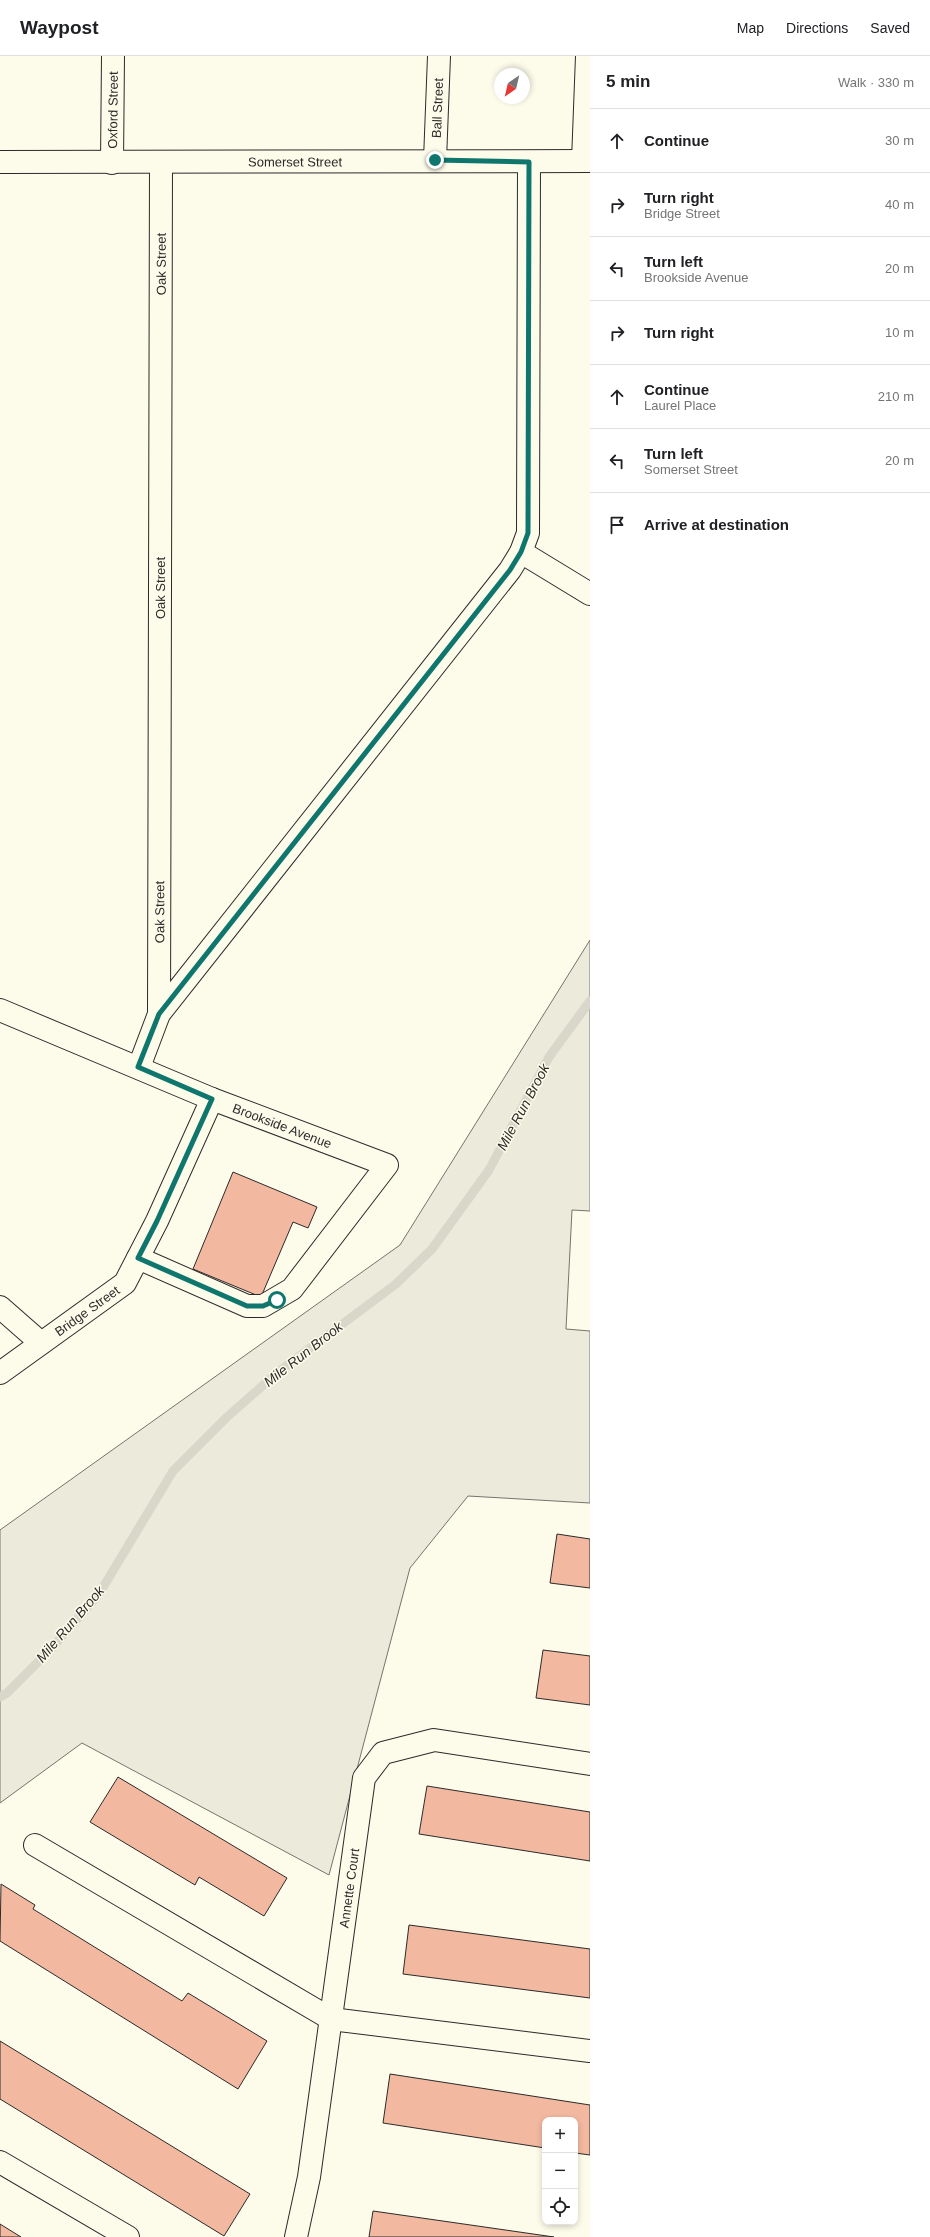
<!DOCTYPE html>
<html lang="en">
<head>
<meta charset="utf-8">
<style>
  :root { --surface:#fff; --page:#f2f2f2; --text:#202124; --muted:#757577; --line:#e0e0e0 }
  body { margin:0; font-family:Helvetica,sans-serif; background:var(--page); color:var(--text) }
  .controls { position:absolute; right:12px; bottom:12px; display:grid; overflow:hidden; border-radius:8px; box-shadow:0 2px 6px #0003 }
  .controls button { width:36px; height:36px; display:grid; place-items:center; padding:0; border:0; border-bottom:1px solid var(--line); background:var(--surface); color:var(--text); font:20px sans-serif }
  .compass { position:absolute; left:494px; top:12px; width:36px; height:36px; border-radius:50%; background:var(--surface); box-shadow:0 2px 6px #0003; rotate:214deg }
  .stop { position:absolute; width:12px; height:12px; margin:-9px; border:3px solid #0f766e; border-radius:50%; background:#fff }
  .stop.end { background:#0f766e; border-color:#fff; box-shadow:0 1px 4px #0008 }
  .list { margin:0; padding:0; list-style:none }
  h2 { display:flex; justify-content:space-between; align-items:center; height:52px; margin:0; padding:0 16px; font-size:17px }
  h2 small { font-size:13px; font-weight:400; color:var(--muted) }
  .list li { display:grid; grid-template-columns:26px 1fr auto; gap:12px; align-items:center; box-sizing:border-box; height:64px; padding:0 16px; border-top:1px solid var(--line) }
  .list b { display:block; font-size:15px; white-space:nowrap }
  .list p { margin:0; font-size:13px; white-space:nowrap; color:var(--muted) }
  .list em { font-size:13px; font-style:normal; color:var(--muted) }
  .icon { flex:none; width:22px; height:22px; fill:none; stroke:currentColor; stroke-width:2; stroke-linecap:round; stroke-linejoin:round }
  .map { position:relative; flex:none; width:590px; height:2181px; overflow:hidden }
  header { display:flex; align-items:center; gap:24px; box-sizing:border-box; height:56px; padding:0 20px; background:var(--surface); border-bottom:1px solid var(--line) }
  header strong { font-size:19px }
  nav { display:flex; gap:22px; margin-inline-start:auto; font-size:14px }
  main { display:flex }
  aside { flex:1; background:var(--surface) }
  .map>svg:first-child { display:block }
  .green { fill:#ecebdb; stroke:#74746e }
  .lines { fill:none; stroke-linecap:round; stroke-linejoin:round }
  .stream { stroke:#d8d7c9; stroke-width:9 }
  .building { fill:#f2b8a0; stroke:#2b2b2b }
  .minor-casing { stroke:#2b2b2b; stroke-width:24 }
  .minor { stroke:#fdfbea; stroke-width:22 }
  .route { stroke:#0f766e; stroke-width:5 }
  .labels { text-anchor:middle; stroke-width:3; stroke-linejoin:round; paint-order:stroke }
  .street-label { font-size:13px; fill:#2b2b2b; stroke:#fdfbea }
  .water-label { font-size:14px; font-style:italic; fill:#2b2b2b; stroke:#fdfbea }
</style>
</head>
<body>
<header>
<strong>Waypost</strong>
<nav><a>Map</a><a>Directions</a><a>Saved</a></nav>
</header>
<main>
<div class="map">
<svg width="590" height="2181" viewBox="0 0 590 2181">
  <rect width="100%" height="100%" fill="#fdfbea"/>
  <polygon class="green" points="590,884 590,1155 572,1154 566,1273 590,1275 590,1447 468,1440 410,1512 329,1819 82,1687 0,1747 0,1474 400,1189"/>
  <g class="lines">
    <polyline class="stream" points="0,1641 7,1637 51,1593 99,1538 173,1415 227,1361 278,1316 396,1228 432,1193 489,1114 549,1001 590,945"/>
  </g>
  <g class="building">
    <polygon points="233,1116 317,1151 308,1172 293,1166 261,1241 193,1213"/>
    <polygon points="557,1478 590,1483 590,1532 550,1527"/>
    <polygon points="543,1594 590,1600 590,1649 536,1642"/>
    <polygon points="118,1721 287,1822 264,1860 199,1821 195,1829 90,1766"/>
    <polygon points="427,1730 590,1756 590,1805 419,1778"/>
    <polygon points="1,1828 35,1849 33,1853 182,1945 188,1937 267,1985 238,2033 0,1885"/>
    <polygon points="409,1869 590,1893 590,1942 403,1918"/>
    <polygon points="0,1985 250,2138 224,2180 0,2043"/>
    <polygon points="390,2018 590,2049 590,2099 575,2097 575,2064 545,2064 545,2092 383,2067"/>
    <polygon points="373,2155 554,2181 369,2181"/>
    <polygon points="0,2168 21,2181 0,2181"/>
  </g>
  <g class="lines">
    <defs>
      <g id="minor">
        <path id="s1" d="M 435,104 L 439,0"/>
        <polyline points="583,105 587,0"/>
        <path id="s2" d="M 0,106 L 590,105"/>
        <path id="s3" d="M 112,107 L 113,0"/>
        <polyline points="521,496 590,538"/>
        <path id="s4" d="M 0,954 L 212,1043 L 387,1109 L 292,1233 L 263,1250 L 247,1250 L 138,1202"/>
        <path id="s5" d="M 159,958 L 161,107"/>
        <polyline points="139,1011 159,958 510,514 521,496 528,477 529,106"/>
        <polyline points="0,1251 41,1287"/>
        <path id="s6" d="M 0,1317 L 125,1227 L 157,1165 L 212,1043"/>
        <polyline points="35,1789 331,1963 590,1995"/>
        <polyline points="0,2106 128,2181"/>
        <path id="s7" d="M 296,2181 L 309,2121 L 364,1722 L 383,1697 L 434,1684 L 590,1708"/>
      </g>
    </defs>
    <use href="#minor" class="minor-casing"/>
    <use href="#minor" class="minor"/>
  </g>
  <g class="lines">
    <polyline class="route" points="277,1244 263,1250 247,1250 138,1202 157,1165 212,1043 138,1011 159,958 510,514 521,496 528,477 529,106 435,104"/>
  </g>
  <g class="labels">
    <g class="street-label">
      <text dy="5" stroke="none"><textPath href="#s1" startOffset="52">Ball Street</textPath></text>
      <text dy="5" stroke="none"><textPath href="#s3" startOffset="53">Oxford Street</textPath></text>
      <text dy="5" stroke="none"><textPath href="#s2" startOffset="295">Somerset Street</textPath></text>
      <text dy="5" stroke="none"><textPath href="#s5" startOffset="750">Oak Street</textPath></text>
      <text dy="5" stroke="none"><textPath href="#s5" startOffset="426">Oak Street</textPath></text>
      <text dy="5" stroke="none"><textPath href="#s5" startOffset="102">Oak Street</textPath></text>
      <text dy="5" stroke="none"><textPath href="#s4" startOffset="305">Brookside Avenue</textPath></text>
      <text dy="5" stroke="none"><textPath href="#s6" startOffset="107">Bridge Street</textPath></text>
      <text dy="5" stroke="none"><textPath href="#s7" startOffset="353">Annette Court</textPath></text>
    </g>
    <g class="water-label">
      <text transform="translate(523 1051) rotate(-62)" y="5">Mile Run Brook</text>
      <text transform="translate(303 1298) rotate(-38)" y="5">Mile Run Brook</text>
      <text transform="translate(70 1568) rotate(-49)" y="5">Mile Run Brook</text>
    </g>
  </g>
</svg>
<div class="controls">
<button>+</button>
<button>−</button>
<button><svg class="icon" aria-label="locate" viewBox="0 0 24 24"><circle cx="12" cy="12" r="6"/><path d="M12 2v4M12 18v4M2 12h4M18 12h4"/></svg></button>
</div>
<svg class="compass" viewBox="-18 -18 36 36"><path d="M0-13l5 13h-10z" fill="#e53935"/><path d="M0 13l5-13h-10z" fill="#757577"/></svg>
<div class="stop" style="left:277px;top:1244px"></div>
<div class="stop end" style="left:435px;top:104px"></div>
</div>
<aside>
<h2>5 min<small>Walk · 330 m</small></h2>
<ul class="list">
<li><svg class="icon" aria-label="ahead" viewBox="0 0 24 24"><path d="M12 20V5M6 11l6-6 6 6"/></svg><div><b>Continue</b></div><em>30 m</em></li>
<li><svg class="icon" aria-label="right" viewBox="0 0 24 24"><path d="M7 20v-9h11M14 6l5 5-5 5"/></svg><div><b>Turn right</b><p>Bridge Street</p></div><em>40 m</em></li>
<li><svg class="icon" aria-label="left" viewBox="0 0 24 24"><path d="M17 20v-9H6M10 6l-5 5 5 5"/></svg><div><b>Turn left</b><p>Brookside Avenue</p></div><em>20 m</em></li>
<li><svg class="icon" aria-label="right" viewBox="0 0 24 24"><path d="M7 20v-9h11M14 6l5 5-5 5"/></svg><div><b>Turn right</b></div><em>10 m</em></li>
<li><svg class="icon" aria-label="ahead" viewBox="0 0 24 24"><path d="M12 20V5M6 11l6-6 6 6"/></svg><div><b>Continue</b><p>Laurel Place</p></div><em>210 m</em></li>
<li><svg class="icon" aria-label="left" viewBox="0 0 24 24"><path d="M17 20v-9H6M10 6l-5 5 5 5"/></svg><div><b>Turn left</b><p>Somerset Street</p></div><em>20 m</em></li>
<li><svg class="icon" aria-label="arrive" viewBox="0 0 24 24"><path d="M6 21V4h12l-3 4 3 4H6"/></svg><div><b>Arrive at destination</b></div></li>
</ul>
</aside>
</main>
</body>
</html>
